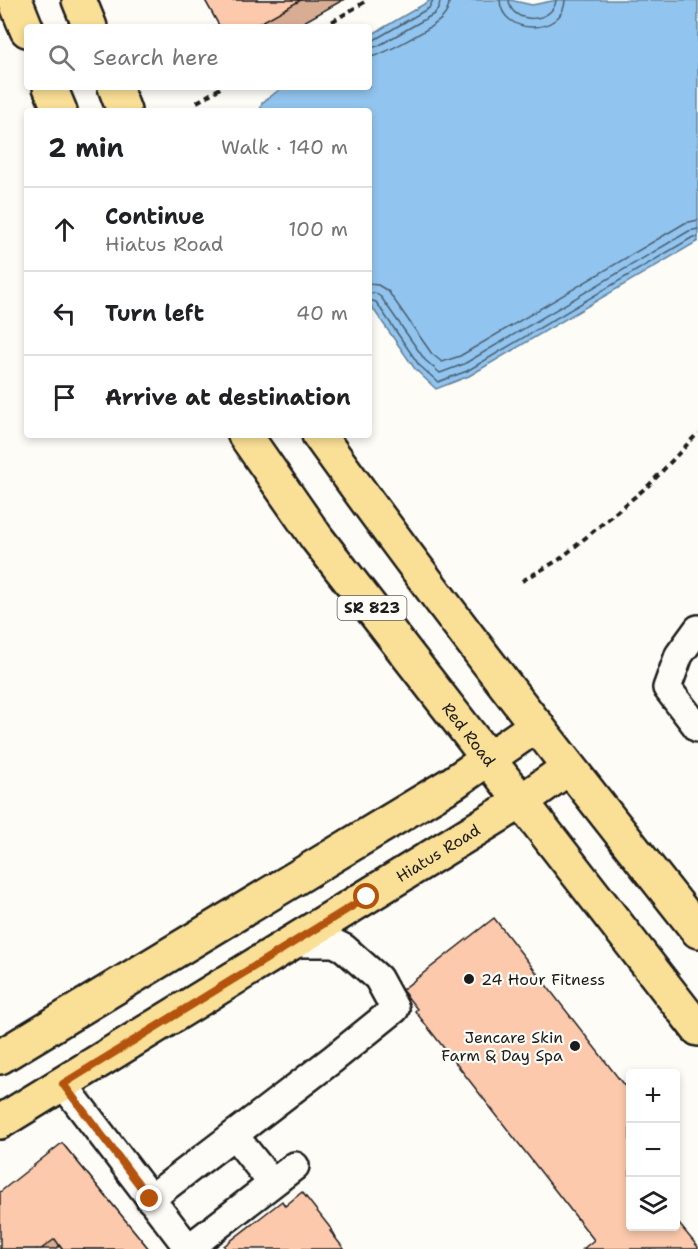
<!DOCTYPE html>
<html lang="en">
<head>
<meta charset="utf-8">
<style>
  :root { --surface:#fff; --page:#f6f6f6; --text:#202124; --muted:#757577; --line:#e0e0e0 }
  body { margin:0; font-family:"Shantell Sans",sans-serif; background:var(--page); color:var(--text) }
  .controls { position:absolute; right:18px; bottom:18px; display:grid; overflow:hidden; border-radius:6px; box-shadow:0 3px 9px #0003 }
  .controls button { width:54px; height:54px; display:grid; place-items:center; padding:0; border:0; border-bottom:2px solid var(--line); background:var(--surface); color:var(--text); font:30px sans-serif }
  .stop { position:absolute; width:18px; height:18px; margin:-14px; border:4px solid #b45309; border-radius:50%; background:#fff }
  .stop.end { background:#b45309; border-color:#fff; box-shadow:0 2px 6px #0008 }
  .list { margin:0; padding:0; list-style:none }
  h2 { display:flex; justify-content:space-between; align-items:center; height:78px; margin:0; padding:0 24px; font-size:26px }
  h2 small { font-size:20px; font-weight:400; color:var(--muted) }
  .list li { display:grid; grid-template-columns:39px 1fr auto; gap:18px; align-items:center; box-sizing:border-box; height:84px; padding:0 24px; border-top:2px solid var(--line) }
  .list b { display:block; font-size:22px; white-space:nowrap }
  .list p { margin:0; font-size:20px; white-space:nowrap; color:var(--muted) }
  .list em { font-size:20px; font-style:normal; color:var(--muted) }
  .icon { flex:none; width:33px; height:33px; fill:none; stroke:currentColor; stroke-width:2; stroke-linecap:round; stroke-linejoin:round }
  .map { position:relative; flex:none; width:698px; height:1249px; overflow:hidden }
  .search { position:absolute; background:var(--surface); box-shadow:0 3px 9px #0003; left:24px; top:24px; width:348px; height:66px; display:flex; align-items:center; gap:15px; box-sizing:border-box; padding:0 21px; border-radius:6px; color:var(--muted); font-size:22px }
  .panel { position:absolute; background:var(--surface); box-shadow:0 3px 9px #0003; left:24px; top:108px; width:348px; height:330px; border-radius:6px }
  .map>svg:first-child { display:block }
  .water { fill:#91c4ee; stroke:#62819a; stroke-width:1.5 }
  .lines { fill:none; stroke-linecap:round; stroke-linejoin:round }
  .shore { stroke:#4b5f70; stroke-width:1.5 }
  .minor-casing { stroke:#1c1c1c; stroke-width:32 }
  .major-casing { stroke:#1c1c1c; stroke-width:38 }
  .highway-casing { stroke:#1c1c1c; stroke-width:38 }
  .path { stroke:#1c1c1c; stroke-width:4; stroke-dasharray:6 4.5; stroke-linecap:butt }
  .minor { stroke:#fdfcf7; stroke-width:27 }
  .major { stroke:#fadf96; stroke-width:33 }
  .highway { stroke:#fadf96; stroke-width:33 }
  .wall { fill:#d9ad94; stroke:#1c1c1c; stroke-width:1.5 }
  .building { fill:#fcc9ac; stroke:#1c1c1c; stroke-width:1.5 }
  .route { stroke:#b45309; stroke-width:8 }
  .poi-dot { fill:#1c1c1c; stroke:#fdfcf7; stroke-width:2 }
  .labels { text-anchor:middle; stroke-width:4.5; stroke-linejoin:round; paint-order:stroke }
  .shield { fill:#fdfcf7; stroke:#605f5e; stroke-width:1.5 }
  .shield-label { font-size:15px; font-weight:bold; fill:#1c1c1c }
  .street-label { font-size:16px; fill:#1c1c1c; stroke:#fdfcf7 }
  .poi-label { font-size:16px; fill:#1c1c1c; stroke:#fdfcf7; text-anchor:start }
</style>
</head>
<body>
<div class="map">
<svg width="698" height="1249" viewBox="0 0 698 1249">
  <rect width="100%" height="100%" fill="#fdfcf7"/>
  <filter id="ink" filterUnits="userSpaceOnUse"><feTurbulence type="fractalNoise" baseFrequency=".0167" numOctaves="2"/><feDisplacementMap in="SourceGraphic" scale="12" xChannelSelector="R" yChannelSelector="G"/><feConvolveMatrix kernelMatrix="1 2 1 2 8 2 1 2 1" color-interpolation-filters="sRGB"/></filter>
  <g filter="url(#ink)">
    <polygon class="water" points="431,0 510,0 532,5 557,0 698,0 698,241 469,376 436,389 415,369 369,303 369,111 260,111 262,103 283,87 369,87 369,36"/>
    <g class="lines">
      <g class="shore">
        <path d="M 500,0 C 501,36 564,36 565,0"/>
        <path d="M 509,0 C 510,25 554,24 556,0"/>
        <polyline points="369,40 374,40 429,8 433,0"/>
        <polyline points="369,48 378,46 434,14 439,8 440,0"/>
        <path d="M 369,57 C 380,57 436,26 443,17 C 448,12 449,7 449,0"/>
        <polyline points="369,284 378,285 388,291 432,354 442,362 460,356 685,223 698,220"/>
        <polyline points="369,293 375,293 381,297 425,360 440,373 464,364 689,231 698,229"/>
        <polyline points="369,300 376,302 419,365 438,382 467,371 693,237 698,237"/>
      </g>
      <defs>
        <g id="minor">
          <polyline points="698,629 679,655 667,688 698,728"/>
          <polyline points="63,1084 189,1249"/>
          <polyline points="234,1135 272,1183"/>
          <polyline points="150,1199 333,1059 395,1009 378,978 344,948 334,943 291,943"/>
          <polyline points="189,1248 295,1166"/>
        </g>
        <g id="major">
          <polyline points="0,1057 453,783 537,725"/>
          <path id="s1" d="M 0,1122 L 522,801 L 568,768"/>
        </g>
        <g id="highway">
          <polyline points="15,0 27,30"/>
          <polyline points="79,0 90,27"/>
          <polyline points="50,87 60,111"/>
          <polyline points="115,87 124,111"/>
          <path id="s2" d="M 245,435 L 316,537 L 698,1029"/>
          <path d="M 319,435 C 440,604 569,768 698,931"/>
        </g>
      </defs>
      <use href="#minor" class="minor-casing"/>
      <use href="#major" class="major-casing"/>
      <use href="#highway" class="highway-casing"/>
      <g class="path">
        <polyline points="323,27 368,0"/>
        <polyline points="197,102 222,87"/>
        <polyline points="522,581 560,559 649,485 698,433"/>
      </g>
      <use href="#minor" class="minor"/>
      <use href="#major" class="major"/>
      <use href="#highway" class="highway"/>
    </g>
    <g class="wall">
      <polygon points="205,0 343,0 295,27 220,27"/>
      <polygon points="62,1143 149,1249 62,1249 59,1246 56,1249 0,1249"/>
      <polygon points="285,1206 332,1230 336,1237 335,1238"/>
    </g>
    <g class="building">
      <polygon points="205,0 301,0 253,27 220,27"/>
      <polygon points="494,918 630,1093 630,1227 675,1227 675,1219 698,1247 698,1249 583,1249 594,1240 415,1011 417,1009 402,990"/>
      <polygon points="62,1143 149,1249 62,1249 55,1239 41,1249 0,1249 0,1192"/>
      <polygon points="302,1192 332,1230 330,1231 344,1249 226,1249 224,1246 282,1201 285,1206"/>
    </g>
  </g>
  <g class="lines" filter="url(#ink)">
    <polyline class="route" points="150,1199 63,1084 367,897"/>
  </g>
  <g class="poi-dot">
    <circle cx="469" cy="979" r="6"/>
    <circle cx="575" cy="1046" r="6"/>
  </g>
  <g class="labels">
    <rect class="shield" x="337.5" y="596" width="69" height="24" rx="4.5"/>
    <g class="shield-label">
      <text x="372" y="613">SR 823</text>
    </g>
    <g class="street-label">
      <text dy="6" stroke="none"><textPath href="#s2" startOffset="374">Red Road</textPath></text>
      <text dy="6" stroke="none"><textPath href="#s1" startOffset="514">Hiatus Road</textPath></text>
    </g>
    <g class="poi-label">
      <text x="481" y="985">24 Hour Fitness</text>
      <text x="563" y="1043" text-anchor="end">Jencare Skin<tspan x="563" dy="18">Farm &amp; Day Spa</tspan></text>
    </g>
  </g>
</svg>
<div class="controls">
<button>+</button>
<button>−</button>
<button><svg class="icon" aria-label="layers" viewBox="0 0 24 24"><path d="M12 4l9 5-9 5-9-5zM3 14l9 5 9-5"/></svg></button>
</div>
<div class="stop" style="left:367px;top:897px"></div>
<div class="stop end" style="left:150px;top:1199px"></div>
<div class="search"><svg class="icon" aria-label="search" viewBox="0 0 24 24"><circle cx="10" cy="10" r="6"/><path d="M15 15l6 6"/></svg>Search here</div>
<section class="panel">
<h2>2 min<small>Walk · 140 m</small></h2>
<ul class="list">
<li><svg class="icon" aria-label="ahead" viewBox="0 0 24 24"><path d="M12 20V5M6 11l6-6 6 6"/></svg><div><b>Continue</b><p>Hiatus Road</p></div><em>100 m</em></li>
<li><svg class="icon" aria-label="left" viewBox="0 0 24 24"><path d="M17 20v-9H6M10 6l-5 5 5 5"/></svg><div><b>Turn left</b></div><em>40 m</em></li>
<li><svg class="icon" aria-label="arrive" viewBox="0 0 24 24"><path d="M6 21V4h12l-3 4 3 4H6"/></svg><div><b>Arrive at destination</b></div></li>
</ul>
</section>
</div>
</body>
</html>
